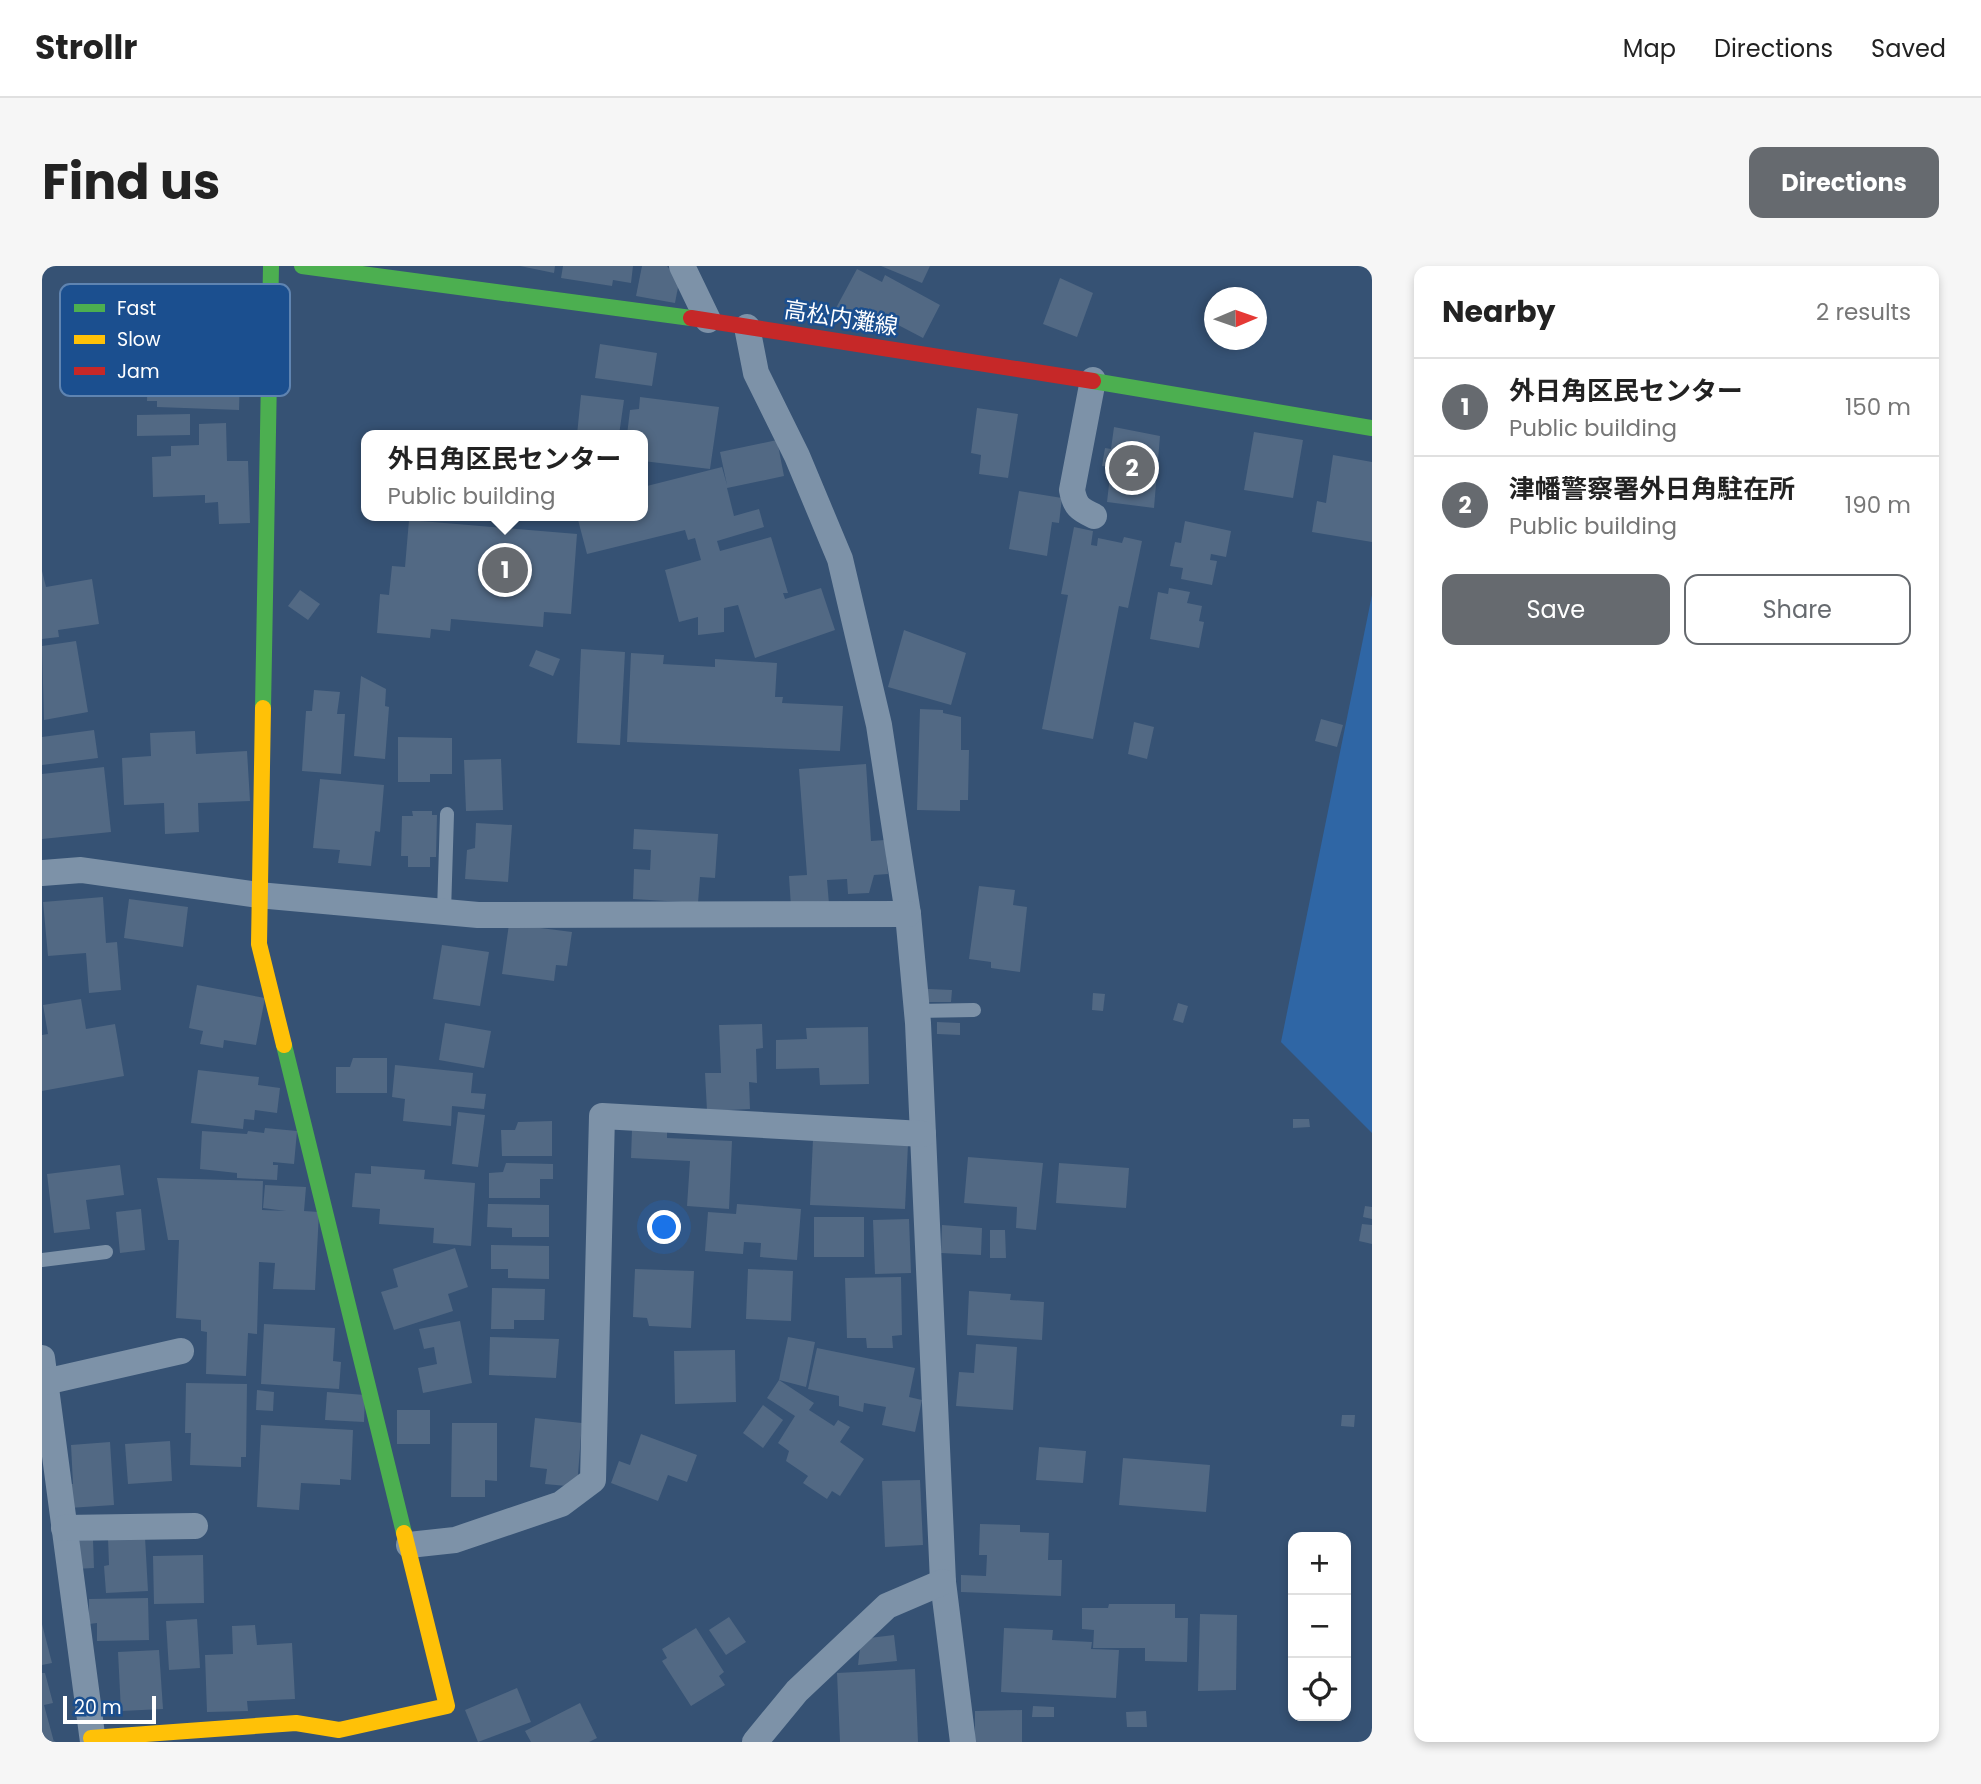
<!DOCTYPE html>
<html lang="en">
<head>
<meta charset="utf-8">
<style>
  :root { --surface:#fff; --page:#f6f6f6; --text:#222; --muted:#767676; --line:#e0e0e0; --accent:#666a6f }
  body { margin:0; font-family:Poppins,"Noto Sans JP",sans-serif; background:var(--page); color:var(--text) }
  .controls { position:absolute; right:21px; bottom:21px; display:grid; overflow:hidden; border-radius:14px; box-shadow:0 4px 10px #0003 }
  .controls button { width:63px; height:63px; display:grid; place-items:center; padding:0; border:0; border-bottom:2px solid var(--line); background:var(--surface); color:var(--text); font:35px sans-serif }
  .compass { position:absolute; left:1162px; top:21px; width:63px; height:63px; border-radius:50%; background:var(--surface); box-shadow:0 4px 10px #0003; rotate:88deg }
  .scale { position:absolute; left:21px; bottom:18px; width:93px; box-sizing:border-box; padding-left:7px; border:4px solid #fff; border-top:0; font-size:19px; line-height:24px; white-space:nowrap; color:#fff; -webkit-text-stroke:5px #1b4f8f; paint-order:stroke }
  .you { position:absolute; left:623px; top:962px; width:24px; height:24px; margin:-18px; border:5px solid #fff; border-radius:50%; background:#1a73e8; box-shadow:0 0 0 10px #1a73e833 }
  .badge { display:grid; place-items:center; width:46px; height:46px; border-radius:50%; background:var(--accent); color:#fff; font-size:23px; font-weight:700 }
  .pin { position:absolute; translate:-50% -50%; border:4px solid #fff; box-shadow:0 2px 7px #0006 }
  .popup { position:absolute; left:319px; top:164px; width:287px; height:91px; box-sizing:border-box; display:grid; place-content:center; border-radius:14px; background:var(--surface); filter:drop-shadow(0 2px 5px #0005); font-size:23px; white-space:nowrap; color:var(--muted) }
  .popup b { font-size:26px; color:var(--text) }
  .popup::after { content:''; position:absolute; left:50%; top:100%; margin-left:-14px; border:14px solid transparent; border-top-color:var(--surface) }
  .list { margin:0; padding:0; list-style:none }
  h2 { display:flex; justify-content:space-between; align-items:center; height:91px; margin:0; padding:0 28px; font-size:30px }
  h2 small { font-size:23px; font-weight:400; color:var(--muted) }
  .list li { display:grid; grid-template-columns:46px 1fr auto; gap:21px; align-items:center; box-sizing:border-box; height:98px; padding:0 28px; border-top:2px solid var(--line) }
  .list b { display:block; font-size:26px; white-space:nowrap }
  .list p { margin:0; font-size:23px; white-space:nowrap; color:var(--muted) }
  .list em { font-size:23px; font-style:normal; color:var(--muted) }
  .actions { display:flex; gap:14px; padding:21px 28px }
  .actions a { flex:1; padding:16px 0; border:2px solid var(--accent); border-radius:14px; text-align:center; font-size:24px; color:var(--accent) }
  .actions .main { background:var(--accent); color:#fff }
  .icon { flex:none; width:38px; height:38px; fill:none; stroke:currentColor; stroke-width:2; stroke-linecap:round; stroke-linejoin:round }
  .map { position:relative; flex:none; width:1330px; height:1476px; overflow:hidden; border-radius:14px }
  header { display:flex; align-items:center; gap:42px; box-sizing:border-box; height:98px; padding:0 35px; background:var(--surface); border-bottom:2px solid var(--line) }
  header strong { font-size:33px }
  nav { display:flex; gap:38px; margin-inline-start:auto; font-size:24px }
  .intro { display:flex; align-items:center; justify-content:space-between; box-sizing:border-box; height:168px; padding:0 42px }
  h1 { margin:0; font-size:49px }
  .button { padding:18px 32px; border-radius:14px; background:var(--accent); color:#fff; font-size:24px; font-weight:700 }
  main { display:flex; gap:42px; padding:0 42px }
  aside { flex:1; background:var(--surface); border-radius:14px; box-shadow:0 4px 10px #0003 }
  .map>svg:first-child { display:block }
  .green { fill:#2f66a5 }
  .building { fill:#526984 }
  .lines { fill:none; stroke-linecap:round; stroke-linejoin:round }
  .lane { stroke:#7d92a8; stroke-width:14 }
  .street { stroke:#7d92a8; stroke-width:26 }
  .fast { stroke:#4caf50; stroke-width:16 }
  .slow { stroke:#ffc107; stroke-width:16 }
  .jam { stroke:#c62828; stroke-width:16 }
  .labels { text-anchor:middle; stroke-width:5; stroke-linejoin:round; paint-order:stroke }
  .street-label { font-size:23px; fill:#fff; stroke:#1b4f8f }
  .key { fill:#1b4f8f; stroke:#5f84b1; stroke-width:2 }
  .key-label { font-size:19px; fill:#fff }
</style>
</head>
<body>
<header>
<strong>Strollr</strong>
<nav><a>Map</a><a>Directions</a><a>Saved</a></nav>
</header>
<div class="intro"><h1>Find us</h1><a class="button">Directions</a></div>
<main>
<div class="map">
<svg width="1330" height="1476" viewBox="0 0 1330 1476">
  <rect width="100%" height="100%" fill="#365274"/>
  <polygon class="green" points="1330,329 1330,867 1239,776"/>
  <g class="building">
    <polygon points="478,0 513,0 512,7"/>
    <polygon points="521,0 591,0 589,17 571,14 570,20 519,12"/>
    <polygon points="600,0 625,0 637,16 633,37 594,30"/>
    <polygon points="839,0 888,0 880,17"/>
    <polygon points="815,3 840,16 843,9 898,39 881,72 839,50 837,53 830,49 825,58 794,42"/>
    <polygon points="1018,12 1051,27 1035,71 1001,58"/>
    <rect x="53" y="61" width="47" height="44"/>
    <polygon points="147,71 199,73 197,144 115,141 115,135 105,135 106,103 146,104"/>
    <polygon points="558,78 615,87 610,120 553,112"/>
    <polygon points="539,129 582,134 577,169 535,169"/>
    <polygon points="598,131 677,141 668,203 601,195 601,169 585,169 588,144 597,143"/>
    <polygon points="935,142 976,148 966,212 937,208 939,189 929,187"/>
    <polygon points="148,148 148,169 95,170 95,149"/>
    <polygon points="184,157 185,195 206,195 208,257 177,258 176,236 163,237 163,229 111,231 110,191 129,190 129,180 157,179 157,158"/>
    <polygon points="1072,161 1118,170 1112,242 1065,236 1069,201 1060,200 1063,182 1069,183"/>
    <polygon points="1212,166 1261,174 1251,232 1202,224"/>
    <polygon points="735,174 742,210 685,222 692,250 717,243 722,261 675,275 678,285 729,271 746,327 741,327 743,333 779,322 793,364 713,392 696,339 682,342 682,366 656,369 656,351 637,356 623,304 659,294 653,272 646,274 643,264 545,288 535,250 601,250 601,221 680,201 685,219 678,186"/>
    <polygon points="1291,189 1330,196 1330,276 1270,266 1275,235 1284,237"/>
    <polygon points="977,225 1020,232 1017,257 1010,256 1005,290 967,283"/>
    <polygon points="367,254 535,268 529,348 502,346 501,361 409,353 408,365 389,363 388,372 335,367 338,328 347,329 350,300 363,301"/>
    <polygon points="1143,255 1189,265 1184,291 1169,288 1168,294 1175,295 1170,319 1139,313 1141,302 1128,300 1133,276 1139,277"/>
    <polygon points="1032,261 1051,265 1049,279 1055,280 1056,272 1080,277 1082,271 1100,275 1086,342 1077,340 1051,473 1000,463 1026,329 1019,328"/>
    <polygon points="0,305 4,321 50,313 57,358 16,364 17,371 0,373"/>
    <polygon points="1127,322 1148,326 1145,337 1160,340 1157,355 1162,356 1157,382 1108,373 1116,326 1126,328"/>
    <polygon points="258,324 278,338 266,354 246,340"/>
    <polygon points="862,364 924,387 909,439 846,421"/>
    <polygon points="34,375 46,446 2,454 0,380"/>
    <polygon points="539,383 583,386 578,479 535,477"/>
    <polygon points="494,384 518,393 511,410 487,400"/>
    <polygon points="589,387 622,389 621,398 673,401 673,393 735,397 733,431 741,431 740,437 801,440 798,485 585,476"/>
    <polygon points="319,410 344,423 343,440 347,441 343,493 312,490"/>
    <polygon points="272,424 298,426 295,448 303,448 299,508 260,505 264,445 270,445"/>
    <polygon points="878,443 901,444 901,447 919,451 919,484 927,484 926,534 918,534 918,545 875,544"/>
    <polygon points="1279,453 1301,459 1295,481 1273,475"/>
    <polygon points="1092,456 1112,461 1105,493 1086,488"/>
    <polygon points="52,464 56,492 0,499 0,471"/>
    <polygon points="153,465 154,488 205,485 208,535 156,537 157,566 123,568 122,537 82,539 80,492 109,490 108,467"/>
    <polygon points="356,471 410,472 410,508 388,508 388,516 356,516"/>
    <polygon points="459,493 461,544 424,545 422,494"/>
    <polygon points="824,498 829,575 843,574 846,608 832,609 827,627 806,628 805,613 785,614 787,638 749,641 747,610 765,609 757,503"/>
    <polygon points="62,501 69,566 0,573 0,508"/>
    <polygon points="278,513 342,519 338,566 333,565 329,600 296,597 298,584 271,582"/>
    <polygon points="370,545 390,545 390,549 395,549 394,591 388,591 388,601 366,601 366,590 359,590 360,550 371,550"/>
    <polygon points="434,557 470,559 466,616 423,613 425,584 433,582"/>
    <polygon points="592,563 676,568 673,612 658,611 656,637 591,633 592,603 608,604 609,584 591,583"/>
    <polygon points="937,620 973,624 971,639 985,641 978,706 949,702 949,696 927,693"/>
    <polygon points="61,631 64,677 75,676 79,724 47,727 44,687 6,690 1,636"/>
    <polygon points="87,633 146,641 141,681 82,672"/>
    <polygon points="467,658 530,666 525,700 514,699 512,715 460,708"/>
    <polygon points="400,679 447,686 438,740 391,733"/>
    <polygon points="155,719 223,732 214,779 182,774 181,782 158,778 161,765 147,762"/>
    <polygon points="886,723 910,724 909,736 886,736"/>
    <polygon points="1051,727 1063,728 1061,745 1050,744"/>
    <polygon points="39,733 44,763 73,758 82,810 0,825 0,769 6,768 1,739"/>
    <polygon points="1136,737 1146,740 1141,757 1131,754"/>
    <polygon points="895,756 918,757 918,769 895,768"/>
    <polygon points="403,757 449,765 442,802 397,794"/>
    <polygon points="720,758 721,782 714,783 715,817 707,816 708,843 665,845 663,807 679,807 677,759"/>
    <polygon points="826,761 827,818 778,819 777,802 734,803 734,774 765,773 764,762"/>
    <polygon points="311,792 345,792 345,827 294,827 294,801 308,801"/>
    <polygon points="353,799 431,807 429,827 444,828 442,843 410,840 409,860 361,855 363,833 350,831"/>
    <polygon points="156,804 217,811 216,819 238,822 235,847 213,844 212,854 202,853 201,863 149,857"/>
    <polygon points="416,846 443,849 436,901 410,898"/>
    <polygon points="1251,853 1267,853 1268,861 1251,862"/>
    <polygon points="510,855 510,890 460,890 459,864 473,864 476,856"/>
    <polygon points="223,862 255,865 252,898 231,896 231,899 236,899 235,914 195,912 195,907 158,903 160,865 205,868 206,865 222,867"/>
    <polygon points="590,863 625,865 625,872 690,875 687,943 645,940 648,895 589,892"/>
    <polygon points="771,873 866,878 863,943 768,939"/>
    <polygon points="926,891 1001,897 994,964 974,962 975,941 922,937"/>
    <polygon points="464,897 511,898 511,913 498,913 498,932 447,932 447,907 461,906"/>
    <polygon points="1017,897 1087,902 1084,942 1014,937"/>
    <polygon points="78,899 82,929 44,934 48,963 12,967 5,908"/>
    <polygon points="329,900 383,904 382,913 433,917 429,980 391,977 392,962 337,958 338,943 310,941 313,907 329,908"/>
    <polygon points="115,912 221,915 220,944 244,945 221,942 223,919 264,921 262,945 277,946 273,1024 231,1023 233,997 217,996 215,1068 206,1067 204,1110 164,1108 165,1066 159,1065 159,1054 134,1052 137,974 126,974"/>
    <polygon points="446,938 507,939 507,971 470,971 470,962 445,961"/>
    <polygon points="695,938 759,943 755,994 718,991 719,977 702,976 701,988 663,985 666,946 694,948"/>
    <polygon points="1323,940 1330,941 1330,953 1321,951"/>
    <polygon points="99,943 103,984 78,987 74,946"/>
    <rect x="772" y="951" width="50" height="40"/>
    <polygon points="867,953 869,1007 833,1008 831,954"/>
    <polygon points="1320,958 1330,959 1330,978 1317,975"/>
    <polygon points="900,959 940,962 939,989 899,987"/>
    <polygon points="948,964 963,964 964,992 948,992"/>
    <polygon points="449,979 507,980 507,1013 466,1012 466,1003 449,1003"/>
    <polygon points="413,982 426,1021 406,1028 411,1045 352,1064 339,1026 356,1021 351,1003"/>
    <polygon points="593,1003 652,1005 649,1062 607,1060 605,1052 591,1051"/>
    <polygon points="706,1003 751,1005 749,1055 704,1053"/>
    <polygon points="859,1011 860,1069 850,1070 851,1082 825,1082 824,1072 805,1072 803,1012"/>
    <polygon points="450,1022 503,1023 502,1054 472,1054 472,1063 449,1063"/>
    <polygon points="927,1025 969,1028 968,1034 1002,1036 1000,1074 925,1069"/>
    <polygon points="418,1055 430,1117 381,1127 376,1102 395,1098 392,1081 382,1083 377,1063"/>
    <polygon points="222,1058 293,1062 291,1095 299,1096 297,1123 219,1118"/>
    <polygon points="448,1071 517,1073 514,1112 447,1109"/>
    <polygon points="746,1071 773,1076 764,1121 737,1114"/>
    <polygon points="934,1078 975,1081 971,1144 914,1140 917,1106 932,1107"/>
    <polygon points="775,1082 873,1102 867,1131 880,1134 873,1166 840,1159 844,1141 822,1137 821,1146 797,1140 797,1130 766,1123"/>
    <polygon points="693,1084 694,1136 633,1138 632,1085"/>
    <polygon points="737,1114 772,1137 767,1144 792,1160 796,1154 808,1161 798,1176 822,1193 798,1230 790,1225 785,1233 761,1217 766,1210 744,1195 747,1185 736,1177 753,1150 725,1132"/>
    <polygon points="144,1117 205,1118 204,1191 199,1191 199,1201 148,1199 149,1167 143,1167"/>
    <polygon points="215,1124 232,1126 231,1145 214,1144"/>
    <polygon points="285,1126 323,1129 322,1156 283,1154"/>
    <polygon points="721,1139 741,1154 721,1182 701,1167"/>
    <rect x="355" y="1144" width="33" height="34"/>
    <polygon points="1300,1149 1313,1149 1312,1161 1299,1160"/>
    <polygon points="493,1152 540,1157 535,1221 503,1218 505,1203 488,1201"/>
    <polygon points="410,1157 455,1157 455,1215 443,1214 443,1231 409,1231"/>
    <polygon points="219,1159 311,1164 309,1214 298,1213 298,1219 259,1217 257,1244 215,1241"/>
    <polygon points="599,1168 655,1189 645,1216 626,1209 616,1235 569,1217 577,1195 588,1199"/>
    <polygon points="128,1175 130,1215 86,1218 83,1178"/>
    <polygon points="68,1176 72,1239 27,1242 26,1218 31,1218 29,1179"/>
    <polygon points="997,1181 1044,1185 1041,1217 994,1214"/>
    <polygon points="1081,1192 1168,1199 1164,1246 1077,1239"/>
    <polygon points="878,1214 881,1279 843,1281 840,1215"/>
    <polygon points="938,1258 978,1259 978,1266 1007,1267 1006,1294 1020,1294 1019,1330 919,1326 919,1309 944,1310 945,1289 937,1289"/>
    <polygon points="103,1271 106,1325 64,1327 62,1300 67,1299 66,1272"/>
    <polygon points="51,1274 52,1302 32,1303 31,1275"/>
    <polygon points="161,1289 162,1337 112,1338 111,1290"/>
    <polygon points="106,1332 107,1374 55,1375 55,1357 47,1358 47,1333"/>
    <polygon points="1067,1338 1133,1338 1133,1352 1146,1352 1145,1396 1103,1395 1103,1382 1051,1382 1052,1364 1040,1363 1040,1342 1066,1342"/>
    <polygon points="1158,1348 1195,1349 1194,1424 1156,1425"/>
    <polygon points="687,1351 704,1376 684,1389 667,1364"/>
    <polygon points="155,1353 158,1402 127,1404 124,1355"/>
    <polygon points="0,1358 10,1397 0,1399"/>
    <polygon points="213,1359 215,1379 250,1377 253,1433 205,1435 206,1445 165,1446 163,1389 191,1388 190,1360"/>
    <polygon points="654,1362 682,1406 677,1410 683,1419 649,1440 620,1395 625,1392 620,1383"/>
    <polygon points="962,1362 1011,1364 1010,1374 1050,1376 1049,1383 1077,1384 1074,1432 959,1426"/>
    <polygon points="852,1369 855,1395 816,1399 819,1373"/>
    <polygon points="117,1384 121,1443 79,1445 76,1386"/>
    <polygon points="873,1403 876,1476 798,1476 795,1407"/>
    <polygon points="0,1407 3,1407 11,1437 2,1439 12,1476 0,1476"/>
    <polygon points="475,1422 489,1456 436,1476 423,1444"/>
    <polygon points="538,1437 555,1472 547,1476 489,1476 483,1465"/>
    <polygon points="991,1440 1012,1441 1012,1451 990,1451"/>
    <polygon points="980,1444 980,1476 933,1476 933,1445"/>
    <polygon points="1104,1445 1105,1461 1085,1461 1084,1446"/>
  </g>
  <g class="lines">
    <g class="lane">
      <polyline points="402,646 405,548"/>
      <polyline points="874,745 932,744"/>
      <polyline points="0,994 64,986"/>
    </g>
    <g class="street">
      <polyline points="640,0 666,54"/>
      <polyline points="705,61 714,107 755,190 798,293 837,459 866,648 876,757 901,1316 921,1476"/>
      <path d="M 1051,114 L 1030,224 C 1033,240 1037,243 1052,250"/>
      <polyline points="0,607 39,604 216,629 436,649 866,648"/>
      <polyline points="0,1092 51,1476"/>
      <polyline points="3,1116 139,1085"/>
      <polyline points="22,1262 153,1260"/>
      <polyline points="367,1279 413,1274 519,1238 551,1214 560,850 881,868"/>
      <polyline points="713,1476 755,1425 845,1340 901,1316"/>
    </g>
    <g class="fast">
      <polyline points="260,0 649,52"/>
      <polyline points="1051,115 1330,162"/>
      <polyline points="221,442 229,0"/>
      <polyline points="242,779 362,1267"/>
    </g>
    <g class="slow">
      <polyline points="221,442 217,678 242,779"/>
      <polyline points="49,1472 254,1457 297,1464 405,1440 362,1267"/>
    </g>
    <polyline class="jam" points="649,52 1051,115"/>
  </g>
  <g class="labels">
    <g class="street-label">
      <text transform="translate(799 52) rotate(9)" y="8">高松内灘線</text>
    </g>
  </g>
  <rect x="18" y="18" width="230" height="112" rx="10" class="key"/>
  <rect x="32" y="38" width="31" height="8" fill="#4caf50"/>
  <rect x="32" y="69" width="31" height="9" fill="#ffc107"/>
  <rect x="32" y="101" width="31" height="8" fill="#c62828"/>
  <g class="key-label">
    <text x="75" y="49">Fast</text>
    <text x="75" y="80">Slow</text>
    <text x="75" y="112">Jam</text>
  </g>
</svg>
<div class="controls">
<button>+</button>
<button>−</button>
<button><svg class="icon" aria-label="locate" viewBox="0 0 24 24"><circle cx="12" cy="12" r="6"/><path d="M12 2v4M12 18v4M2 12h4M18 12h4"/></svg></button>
</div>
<svg class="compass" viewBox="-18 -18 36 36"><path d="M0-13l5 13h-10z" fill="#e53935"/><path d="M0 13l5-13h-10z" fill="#767676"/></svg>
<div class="scale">20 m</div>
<div class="you"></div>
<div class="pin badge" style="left:463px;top:304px">1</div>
<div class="popup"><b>外日角区民センター</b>Public building</div>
<div class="pin badge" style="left:1090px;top:202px">2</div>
</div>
<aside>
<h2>Nearby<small>2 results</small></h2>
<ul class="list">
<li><span class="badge">1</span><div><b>外日角区民センター</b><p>Public building</p></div><em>150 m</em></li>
<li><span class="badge">2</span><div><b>津幡警察署外日角駐在所</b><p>Public building</p></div><em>190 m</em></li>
</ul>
<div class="actions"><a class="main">Save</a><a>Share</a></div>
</aside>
</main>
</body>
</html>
